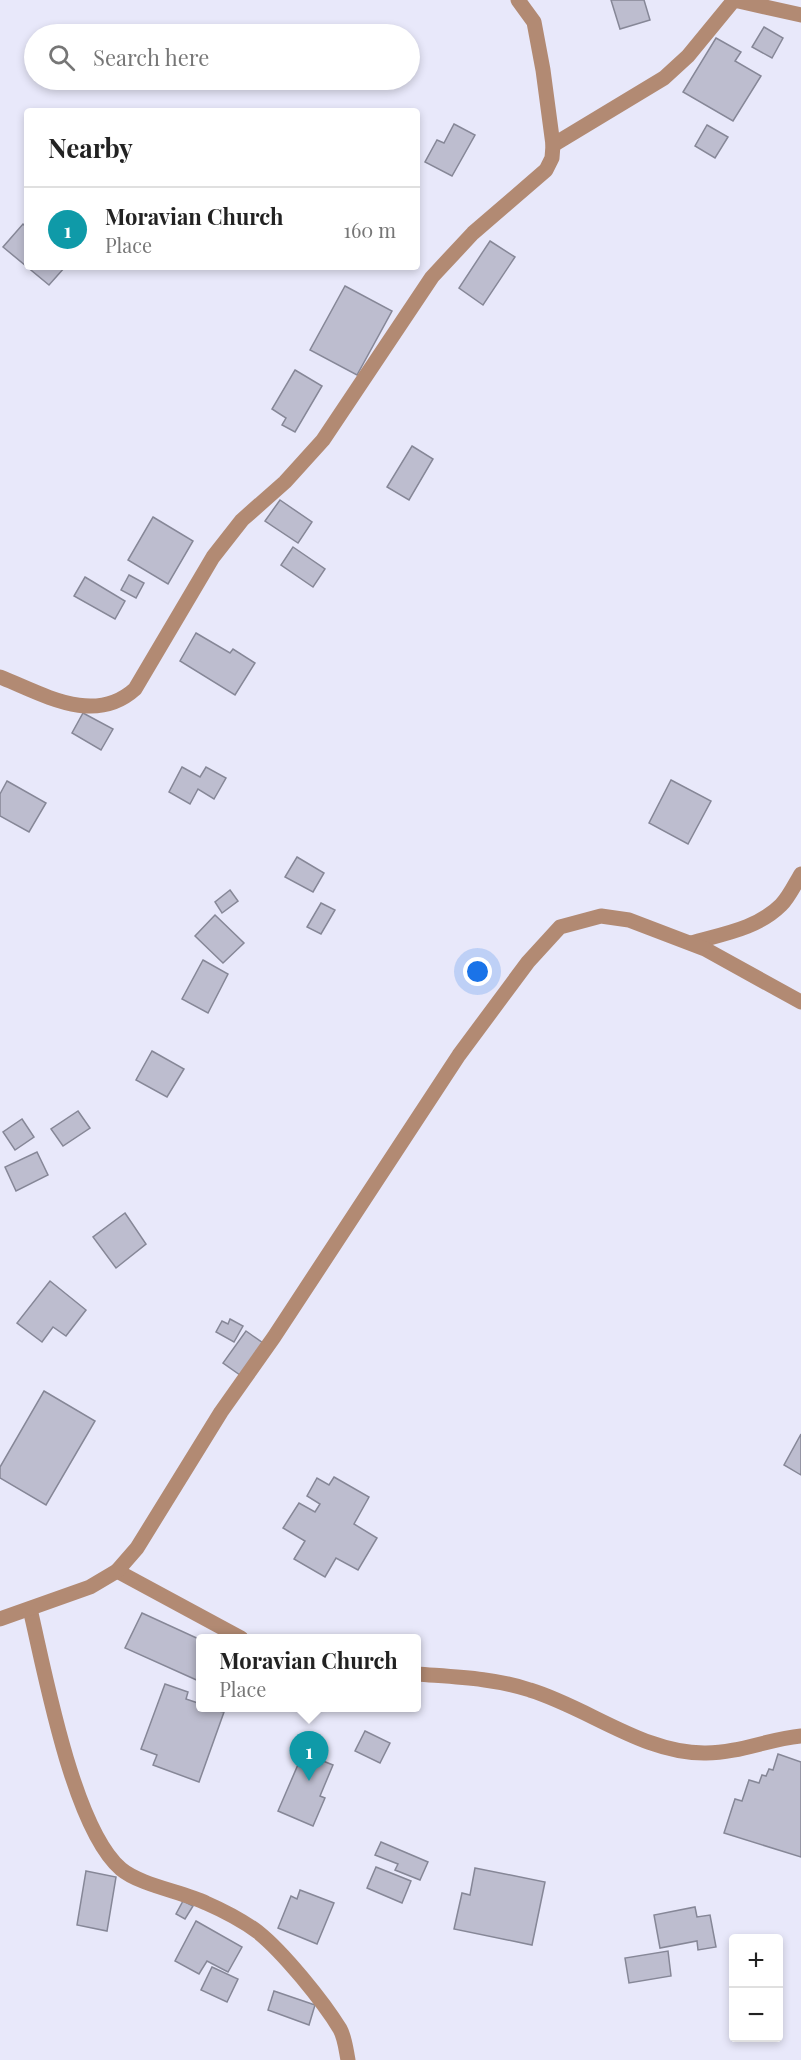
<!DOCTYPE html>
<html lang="en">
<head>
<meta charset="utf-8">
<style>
  :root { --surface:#fff; --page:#f6f6f6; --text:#222; --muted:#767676; --line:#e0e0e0; --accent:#0f766e }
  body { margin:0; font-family:"Playfair Display",serif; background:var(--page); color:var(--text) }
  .controls { position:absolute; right:18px; bottom:18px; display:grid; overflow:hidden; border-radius:6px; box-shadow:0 3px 9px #0003 }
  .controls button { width:54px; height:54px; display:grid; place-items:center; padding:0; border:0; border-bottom:2px solid var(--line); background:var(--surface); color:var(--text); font:30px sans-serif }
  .you { position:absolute; left:478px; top:972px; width:21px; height:21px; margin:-15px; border:4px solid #fff; border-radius:50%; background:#1a73e8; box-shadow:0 0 0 9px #1a73e833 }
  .badge { display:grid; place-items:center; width:39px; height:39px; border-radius:50%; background:var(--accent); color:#fff; font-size:20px; font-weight:700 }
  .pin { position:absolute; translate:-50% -50px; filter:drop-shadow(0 2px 3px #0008) }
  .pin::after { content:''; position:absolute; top:32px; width:21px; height:18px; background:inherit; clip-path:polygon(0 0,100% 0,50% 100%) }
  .popup { position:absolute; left:196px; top:1634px; width:225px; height:78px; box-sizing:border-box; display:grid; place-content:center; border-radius:6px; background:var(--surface); filter:drop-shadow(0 2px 4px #0005); font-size:20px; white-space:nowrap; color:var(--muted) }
  .popup b { font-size:22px; color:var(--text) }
  .popup::after { content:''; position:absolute; left:50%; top:100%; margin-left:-12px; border:12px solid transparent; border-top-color:var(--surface) }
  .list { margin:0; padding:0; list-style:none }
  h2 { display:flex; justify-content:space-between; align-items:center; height:78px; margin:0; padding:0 24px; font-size:26px }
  h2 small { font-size:20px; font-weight:400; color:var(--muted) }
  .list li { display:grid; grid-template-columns:39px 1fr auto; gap:18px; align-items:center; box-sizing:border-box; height:84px; padding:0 24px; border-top:2px solid var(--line) }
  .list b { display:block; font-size:22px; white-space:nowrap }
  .list p { margin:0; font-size:20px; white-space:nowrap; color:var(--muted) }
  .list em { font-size:20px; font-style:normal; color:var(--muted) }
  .icon { flex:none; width:33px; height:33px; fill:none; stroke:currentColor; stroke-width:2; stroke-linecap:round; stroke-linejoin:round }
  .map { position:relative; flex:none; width:801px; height:2060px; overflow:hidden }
  .search { position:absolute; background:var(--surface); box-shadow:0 3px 9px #0003; left:24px; top:24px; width:396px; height:66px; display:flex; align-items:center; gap:15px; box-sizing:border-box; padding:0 21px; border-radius:33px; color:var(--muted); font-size:22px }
  .panel { position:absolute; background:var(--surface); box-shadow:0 3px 9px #0003; left:24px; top:108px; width:396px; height:162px; border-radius:6px }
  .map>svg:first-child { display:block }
  .building { fill:#bdbdcf; stroke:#868797; stroke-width:1.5 }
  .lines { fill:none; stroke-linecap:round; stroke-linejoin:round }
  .minor { stroke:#b28a73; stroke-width:15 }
</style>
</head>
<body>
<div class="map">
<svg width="801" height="2060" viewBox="0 0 801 2060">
  <rect width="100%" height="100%" fill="#e8e8fa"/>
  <g class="building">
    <polygon points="611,0 644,0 650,20 620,29"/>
    <polygon points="764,27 783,38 772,58 752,47"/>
    <polygon points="716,38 741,52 735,61 761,76 733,121 683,92"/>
    <polygon points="454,124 475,135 452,176 425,162 437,140 444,143"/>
    <polygon points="707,125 728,137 715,158 695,146"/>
    <polygon points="23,224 27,228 27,267 65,267 49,285 3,247"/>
    <polygon points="490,241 515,257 483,305 459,288"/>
    <polygon points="345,286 392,311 357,375 310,350"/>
    <polygon points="295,370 322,386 295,432 282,425 286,418 272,409"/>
    <polygon points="412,446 433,459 409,500 387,487"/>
    <polygon points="280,500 312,522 298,543 265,521"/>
    <polygon points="153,517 193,541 168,584 128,560"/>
    <polygon points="293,547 325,569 313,587 281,565"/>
    <polygon points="129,575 144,583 136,598 121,590"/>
    <polygon points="85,577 125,601 115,619 74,596"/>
    <polygon points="196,633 230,653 233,649 255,663 235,695 180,661"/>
    <polygon points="83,713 113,729 101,750 72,733"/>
    <polygon points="182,767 200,777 206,767 226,778 214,799 198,789 190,804 169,792"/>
    <polygon points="671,780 711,801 688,844 649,823"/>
    <polygon points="7,781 46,803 29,832 0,816 0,794"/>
    <polygon points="297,857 324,873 313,892 285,877"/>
    <polygon points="230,890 238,901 222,913 215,902"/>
    <polygon points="321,903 335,910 321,934 307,927"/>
    <polygon points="215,915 244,943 223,963 195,936"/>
    <polygon points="203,960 228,974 208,1013 182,999"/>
    <polygon points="152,1051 184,1069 167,1097 136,1080"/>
    <polygon points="78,1111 90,1128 63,1146 51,1129"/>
    <polygon points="22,1119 34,1137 15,1150 3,1132"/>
    <polygon points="37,1152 48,1175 16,1191 5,1167"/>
    <polygon points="125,1213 146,1244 116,1268 93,1237"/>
    <polygon points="50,1281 86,1310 66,1336 53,1327 42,1342 17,1323"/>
    <polygon points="230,1319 243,1326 234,1342 216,1332 222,1321 228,1324"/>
    <polygon points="246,1331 263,1343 240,1375 223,1363"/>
    <polygon points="44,1391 95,1421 46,1505 0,1478 0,1467"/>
    <polygon points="801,1434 801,1475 784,1465"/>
    <polygon points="334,1477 369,1497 354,1524 377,1538 358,1570 336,1558 325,1577 294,1559 305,1541 283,1528 299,1503 315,1512 320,1504 307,1496 317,1478 329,1485"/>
    <polygon points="142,1613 201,1640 201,1682 125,1648"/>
    <polygon points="165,1684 188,1692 186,1699 201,1704 201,1708 224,1712 199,1782 153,1765 157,1755 141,1749"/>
    <polygon points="365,1731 390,1743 380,1763 355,1751"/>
    <polygon points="303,1753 333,1765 320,1796 325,1798 313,1826 278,1811"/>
    <polygon points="778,1754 801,1762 801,1857 724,1833 735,1799 742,1801 749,1780 759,1783 762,1775 766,1776 769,1769 773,1770"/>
    <polygon points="381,1842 428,1862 420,1880 395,1870 398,1864 375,1855"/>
    <polygon points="376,1867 411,1881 402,1903 367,1888"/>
    <polygon points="475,1868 545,1882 532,1945 454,1929 462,1893 470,1895"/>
    <polygon points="86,1871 116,1877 107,1931 77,1925"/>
    <polygon points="300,1890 334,1903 317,1944 278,1928 291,1896 297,1899"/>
    <polygon points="183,1901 193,1906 185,1919 176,1914"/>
    <polygon points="695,1907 697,1917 710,1915 716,1947 698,1950 697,1941 660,1948 654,1915"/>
    <polygon points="196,1921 242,1947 228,1972 207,1961 199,1974 175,1961"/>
    <polygon points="668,1951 671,1976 629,1983 625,1958"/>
    <polygon points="212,1967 238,1979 227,2002 201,1990"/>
    <polygon points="274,1991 315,2005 309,2025 268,2010"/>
  </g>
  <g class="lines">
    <g class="minor">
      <polyline points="553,145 664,78 688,56 734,0 801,15"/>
      <path d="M 0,677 C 43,694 94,726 135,689 L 213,557 L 242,520 L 285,482 L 323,440 L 432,277 L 473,233 L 546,170 L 552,158 L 553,145 L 543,70 L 534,22 L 518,0"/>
      <path d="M 691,943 C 722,934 757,929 781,905 C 789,897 795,884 801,874"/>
      <polyline points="117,1571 241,1638"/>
      <path d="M 30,1609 C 45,1672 73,1828 121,1869 C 140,1885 183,1892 206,1903 C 222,1910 243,1921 258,1932 C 283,1952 323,2001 340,2029 C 345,2038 346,2050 348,2060"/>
      <polyline points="0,1619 90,1587 117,1571 137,1548 221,1412 274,1337 459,1055 528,962 560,927 601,916 629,920 705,949 801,1002"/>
      <path d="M 417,1674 C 455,1677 494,1678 530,1690 C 589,1708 644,1754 706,1753 C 739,1753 769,1739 801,1736"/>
    </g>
  </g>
</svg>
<div class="controls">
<button>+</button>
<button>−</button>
</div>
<div class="you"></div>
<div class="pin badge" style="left:309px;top:1781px;background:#0f9aa8">1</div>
<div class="popup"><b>Moravian Church</b>Place</div>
<div class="search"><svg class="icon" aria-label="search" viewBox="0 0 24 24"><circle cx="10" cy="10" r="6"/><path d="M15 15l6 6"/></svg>Search here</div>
<section class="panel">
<h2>Nearby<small></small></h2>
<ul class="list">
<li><span class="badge" style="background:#0f9aa8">1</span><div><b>Moravian Church</b><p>Place</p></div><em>160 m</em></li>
</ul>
</section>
</div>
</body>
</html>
